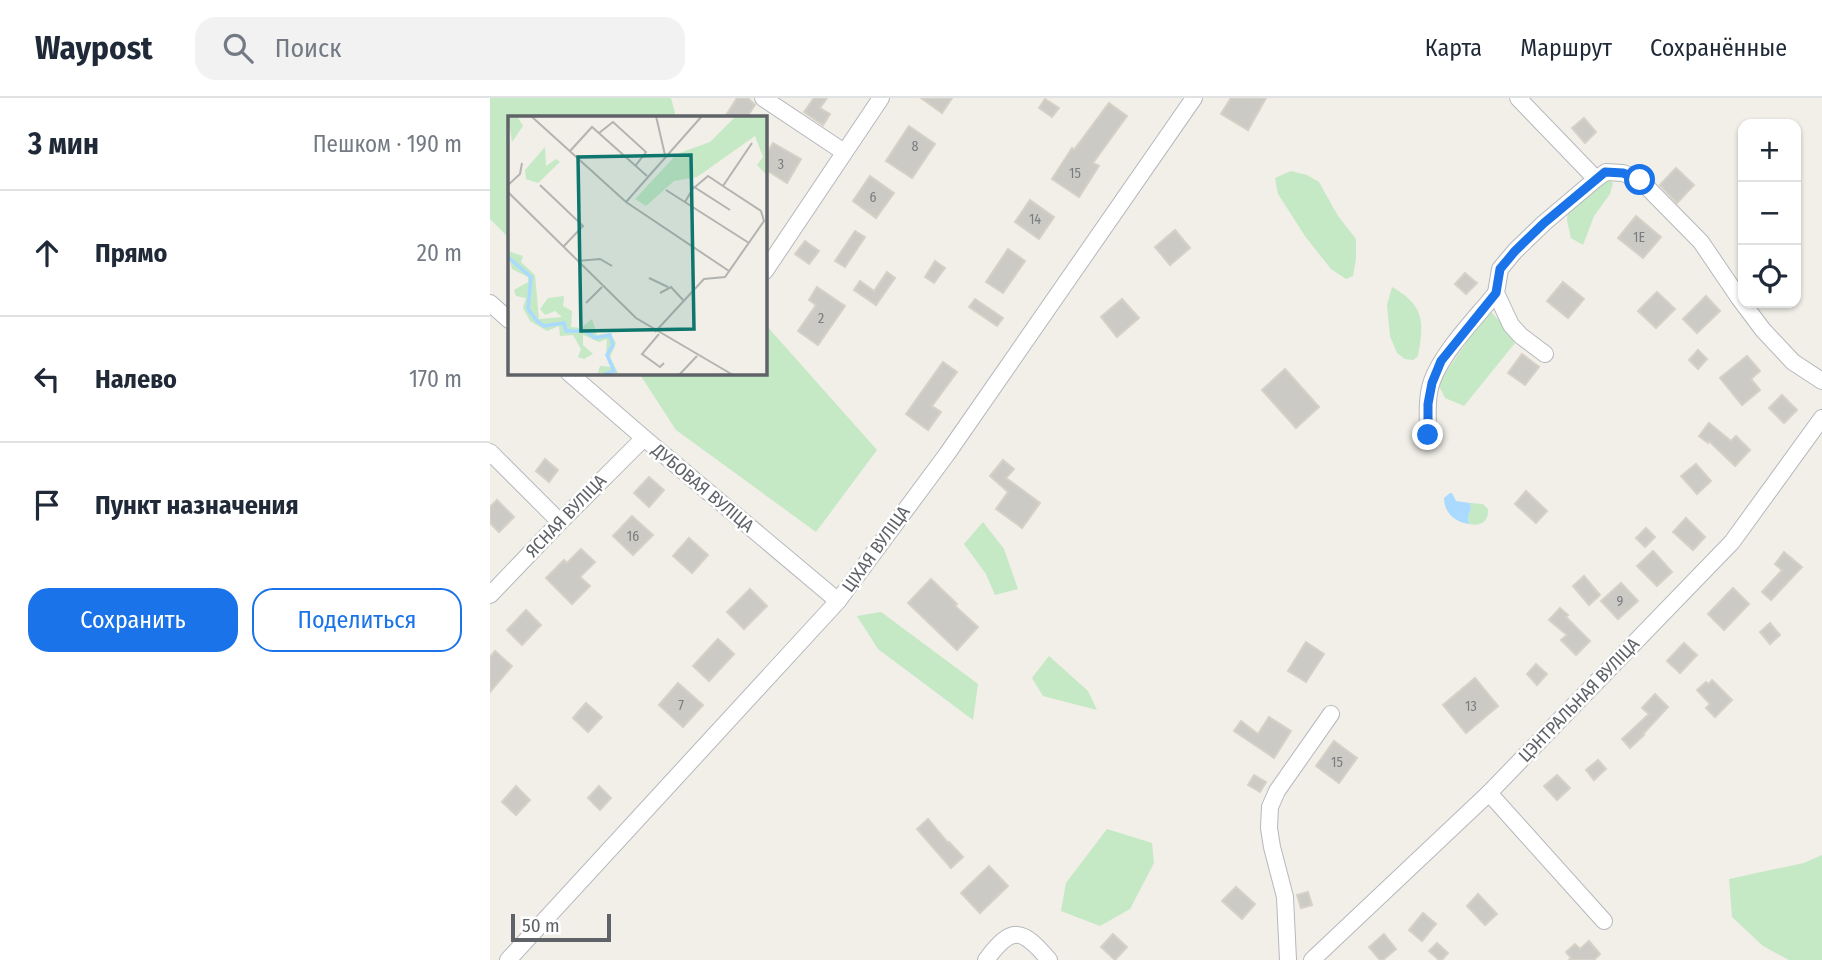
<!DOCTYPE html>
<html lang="ru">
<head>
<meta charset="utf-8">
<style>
  :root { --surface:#fff; --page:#f2f2f3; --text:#1f2937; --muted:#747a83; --line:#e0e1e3; --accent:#1a73e8 }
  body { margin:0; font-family:"Fira Sans Condensed",sans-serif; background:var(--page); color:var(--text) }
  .controls { position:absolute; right:21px; top:21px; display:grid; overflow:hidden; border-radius:14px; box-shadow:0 2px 5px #0004 }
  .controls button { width:63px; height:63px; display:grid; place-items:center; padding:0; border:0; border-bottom:2px solid var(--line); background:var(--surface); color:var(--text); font:35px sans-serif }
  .scale { position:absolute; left:21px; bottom:18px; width:100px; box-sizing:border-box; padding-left:7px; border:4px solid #5f6368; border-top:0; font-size:19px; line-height:24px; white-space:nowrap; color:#5f6368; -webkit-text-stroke:5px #fff; paint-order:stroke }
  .stop { position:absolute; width:21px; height:21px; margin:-16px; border:5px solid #1a73e8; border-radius:50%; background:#fff }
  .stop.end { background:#1a73e8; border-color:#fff; box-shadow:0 2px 7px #0008 }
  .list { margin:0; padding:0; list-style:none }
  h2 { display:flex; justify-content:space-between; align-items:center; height:91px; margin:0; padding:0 28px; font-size:30px }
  h2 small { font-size:23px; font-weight:400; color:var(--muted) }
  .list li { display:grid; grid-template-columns:46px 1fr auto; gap:21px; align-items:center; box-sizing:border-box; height:126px; padding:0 28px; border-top:2px solid var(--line) }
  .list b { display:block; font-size:26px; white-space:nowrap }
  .list em { font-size:23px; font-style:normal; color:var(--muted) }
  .actions { display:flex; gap:14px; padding:21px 28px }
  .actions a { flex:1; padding:16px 0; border:2px solid var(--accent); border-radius:21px; text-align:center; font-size:24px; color:var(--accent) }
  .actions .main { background:var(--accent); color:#fff }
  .icon { flex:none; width:38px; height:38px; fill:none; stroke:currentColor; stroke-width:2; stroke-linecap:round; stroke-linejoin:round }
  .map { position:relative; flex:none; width:1332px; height:862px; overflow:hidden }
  header { display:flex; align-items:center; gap:42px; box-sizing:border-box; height:98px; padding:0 35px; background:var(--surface); border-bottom:2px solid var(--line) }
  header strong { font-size:33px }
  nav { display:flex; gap:38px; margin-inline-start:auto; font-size:24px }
  .search { width:490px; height:63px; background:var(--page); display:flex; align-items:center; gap:18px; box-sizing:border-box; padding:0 24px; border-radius:21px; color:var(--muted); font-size:26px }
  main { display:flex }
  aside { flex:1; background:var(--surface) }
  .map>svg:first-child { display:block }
  .green { fill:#c5e8c5 }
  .water { fill:#aadaff }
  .building { fill:#cccac5; stroke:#d6d1c6; stroke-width:2 }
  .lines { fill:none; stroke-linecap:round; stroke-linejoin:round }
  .minor-casing { stroke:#b5b8bc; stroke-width:18 }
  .minor { stroke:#fff; stroke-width:16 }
  .route { stroke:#1a73e8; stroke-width:9 }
  .labels { text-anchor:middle; stroke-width:5; stroke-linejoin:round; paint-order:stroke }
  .number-label { font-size:14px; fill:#7a7d7f }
  .street-label { font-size:18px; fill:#5f6368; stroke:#fff }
  .inset-river { fill:none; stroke:#aadaff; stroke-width:3.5 }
  .inset-road { fill:none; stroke:#b3b3b1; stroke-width:2 }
  .view { fill:#0f766e; fill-opacity:0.15; stroke:#0f766e; stroke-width:3.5 }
  .inset-edge { fill:none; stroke:#5f6368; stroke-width:3.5 }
</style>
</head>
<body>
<header>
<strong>Waypost</strong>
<div class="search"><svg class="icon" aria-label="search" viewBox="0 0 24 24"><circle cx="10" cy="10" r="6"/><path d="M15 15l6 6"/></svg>Поиск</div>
<nav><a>Карта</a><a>Маршрут</a><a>Сохранённые</a></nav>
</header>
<main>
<aside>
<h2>3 мин<small>Пешком · 190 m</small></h2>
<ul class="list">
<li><svg class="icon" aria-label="ahead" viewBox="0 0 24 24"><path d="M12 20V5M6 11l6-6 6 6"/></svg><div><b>Прямо</b></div><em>20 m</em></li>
<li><svg class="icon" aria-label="left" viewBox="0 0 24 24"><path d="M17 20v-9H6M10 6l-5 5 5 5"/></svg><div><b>Налево</b></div><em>170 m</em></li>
<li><svg class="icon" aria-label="arrive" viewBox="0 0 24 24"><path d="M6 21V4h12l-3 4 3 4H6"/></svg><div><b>Пункт назначения</b></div></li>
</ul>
<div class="actions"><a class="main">Сохранить</a><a>Поделиться</a></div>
</aside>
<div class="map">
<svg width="1332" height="862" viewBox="0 0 1332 862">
  <rect width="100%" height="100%" fill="#f1efe8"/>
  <g class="green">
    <polygon points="0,0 181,0 186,19 19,19 19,140 0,121"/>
    <polygon points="801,73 817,77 829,84 848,118 866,141 866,160 863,178 856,181 841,171 815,138 788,96 785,80"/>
    <polygon points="1117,81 1123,85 1120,96 1104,118 1093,147 1081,140 1077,122 1079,107"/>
    <path d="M 902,189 C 935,208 934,224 928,258 L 923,262 L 915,261 L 907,255 L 900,238 L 897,207 Z"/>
    <polygon points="1001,214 1013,227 1025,245 974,308 955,300 948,286 985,232"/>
    <polygon points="275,226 387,352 326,434 186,332 149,275 275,275"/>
    <path d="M 980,405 L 993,406 L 998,411 C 999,423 991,429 979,426 L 978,418 L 981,411 Z"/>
    <polygon points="493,424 514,451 528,491 505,497 496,476 474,446"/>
    <polygon points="391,514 488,586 483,622 388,551 367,518"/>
    <polygon points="559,558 598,593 607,612 553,598 542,580"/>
    <polygon points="617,731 662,745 664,765 640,811 610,828 571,813 576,785"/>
    <polygon points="1332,757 1332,862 1299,862 1273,848 1242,819 1239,781 1314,765"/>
  </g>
  <path class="water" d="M 960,395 L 962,395 L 966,403 L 980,405 L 981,411 L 978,418 L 979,426 C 965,424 954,415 954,400 Z"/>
  <g class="building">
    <polygon points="247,0 258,0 265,7 257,19 235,19"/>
    <polygon points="324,0 337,0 330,10 340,16 333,27 314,14"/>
    <polygon points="431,0 462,0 452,15"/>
    <polygon points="741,0 776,0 758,32 731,16"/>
    <polygon points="555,1 569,10 562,19 549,10"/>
    <polygon points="619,5 637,18 603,65 609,68 589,99 562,81 582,50 584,52"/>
    <polygon points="1094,20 1106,34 1095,45 1082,30"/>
    <polygon points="419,28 445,46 422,80 396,63"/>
    <polygon points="283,45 311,61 297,85 275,71 275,59"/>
    <polygon points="1186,70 1204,87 1187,105 1170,87"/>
    <polygon points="380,78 404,95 386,120 363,103"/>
    <polygon points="540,102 564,119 549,141 525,124"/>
    <polygon points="1146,118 1171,139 1153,160 1128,140"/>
    <polygon points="685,132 700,150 680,167 665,149"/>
    <polygon points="365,133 375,139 355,169 345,163"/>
    <polygon points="315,143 329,153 319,166 305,156"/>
    <polygon points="518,151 535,163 513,195 496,184"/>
    <polygon points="445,163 455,170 444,185 435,179"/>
    <polygon points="397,174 405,180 386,207 364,192 370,183 384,193"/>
    <polygon points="975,175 987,185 976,196 965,186"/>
    <polygon points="1073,184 1094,201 1078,220 1057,203"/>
    <polygon points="327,189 355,208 328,247 308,233 326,207 319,202"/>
    <polygon points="1167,194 1185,211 1166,230 1148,213"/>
    <polygon points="1216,198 1230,213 1207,235 1193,221"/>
    <polygon points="485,201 513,220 507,228 479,209"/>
    <polygon points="632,201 649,220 627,239 611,219"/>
    <polygon points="1208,252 1217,261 1208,271 1199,262"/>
    <polygon points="1032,256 1049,269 1035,287 1018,275"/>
    <polygon points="1257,258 1270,273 1261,281 1270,292 1252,307 1230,280"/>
    <polygon points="453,264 467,274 442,308 451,314 438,332 416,316"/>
    <polygon points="795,271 829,309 806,330 772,292"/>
    <polygon points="1292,297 1307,312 1294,325 1279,310"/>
    <polygon points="1219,325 1241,343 1246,338 1260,352 1245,368 1219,343 1218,345 1209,338"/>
    <polygon points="55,361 68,372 59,384 46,373"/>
    <polygon points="513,362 524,371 516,380 550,405 532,430 506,411 518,394 500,378"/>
    <polygon points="1206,366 1221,383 1207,396 1191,378"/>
    <polygon points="159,379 174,392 159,409 144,395"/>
    <polygon points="1036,393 1057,413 1046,425 1025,406"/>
    <polygon points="7,402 24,419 9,434 0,425 0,409"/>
    <polygon points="142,418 163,437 143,457 123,438"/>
    <polygon points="1196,420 1215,439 1203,452 1183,434"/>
    <polygon points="1156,430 1165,439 1155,449 1146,440"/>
    <polygon points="199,440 218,457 202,475 183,458"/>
    <polygon points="91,451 105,464 90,479 100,488 82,506 56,480 74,462 77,465"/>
    <polygon points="1163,453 1182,474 1167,488 1147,468"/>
    <polygon points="1294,454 1312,469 1281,502 1272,494 1292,472 1285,466"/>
    <polygon points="1094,478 1110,497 1099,507 1083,488"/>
    <polygon points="441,481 467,506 465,508 488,529 467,552 418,505"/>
    <polygon points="1131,485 1148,503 1128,521 1111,503"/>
    <polygon points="1243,490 1259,506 1234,532 1218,516"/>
    <polygon points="260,491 277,508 254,531 237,514"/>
    <polygon points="1070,510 1078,517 1076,519 1100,543 1086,557 1071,542 1077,537 1059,522"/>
    <polygon points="36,512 51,527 32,547 17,532"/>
    <polygon points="1280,525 1290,537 1280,546 1270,534"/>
    <polygon points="228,541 244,556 219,583 203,568"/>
    <polygon points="816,544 834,556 816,584 798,573"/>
    <polygon points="1194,545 1207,557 1190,575 1177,563"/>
    <polygon points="5,553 22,568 0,594 0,559"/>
    <polygon points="1046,566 1057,576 1047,587 1037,576"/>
    <polygon points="985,580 1008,608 976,635 953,607"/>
    <polygon points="1222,582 1242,602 1225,619 1216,610 1220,606 1207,592 1216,584 1219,586"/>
    <polygon points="188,585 213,607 193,629 169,607"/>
    <polygon points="1165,596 1178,609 1153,636 1154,637 1140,650 1132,641 1159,616 1152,610"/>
    <polygon points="96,605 112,619 98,634 83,620"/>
    <polygon points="779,619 801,633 784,660 744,633 751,623 768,636"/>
    <polygon points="844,643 867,660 849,685 826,668"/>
    <polygon points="1108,662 1116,671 1104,682 1096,672"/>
    <polygon points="764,677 776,684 770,694 758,687"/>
    <polygon points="1067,677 1080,690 1067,702 1054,688"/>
    <polygon points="26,688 40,702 26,717 12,704"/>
    <polygon points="109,688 121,700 110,712 98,700"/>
    <polygon points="438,721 458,745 459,744 473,759 461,770 427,731"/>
    <polygon points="499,768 518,788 490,815 471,795"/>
    <polygon points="746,789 765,806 752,821 732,803"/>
    <polygon points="818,794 822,807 811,810 807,797"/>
    <polygon points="988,796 1007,816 995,827 977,808"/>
    <polygon points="933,815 946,826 932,843 919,832"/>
    <polygon points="623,836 637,849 625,862 611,849"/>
    <polygon points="894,836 906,851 893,862 890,862 879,849"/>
    <polygon points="1099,843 1110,856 1104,862 1079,862 1081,860 1076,854 1085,846 1090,851"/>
    <polygon points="947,845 958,855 952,862 949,862 939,853"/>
  </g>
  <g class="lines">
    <defs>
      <g id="minor">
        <polyline points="273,0 354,54"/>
        <polyline points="1028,0 1106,81 1116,74 1133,75 1150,82 1211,144 1249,200 1273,232 1303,264 1332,283"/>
        <polyline points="275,173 391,0"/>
        <polyline points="0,205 19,222"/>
        <polyline points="1055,256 1031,238 1021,227 1006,195 1010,171 1025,153 1054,125 1106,81"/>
        <polyline points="79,275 154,340 348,503"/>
        <path d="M 938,337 C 938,320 936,300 942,283 C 953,253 986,220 1006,195"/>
        <polyline points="0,354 70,424"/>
        <polyline points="0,497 70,424 154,340"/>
        <polyline points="999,695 1114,823"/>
        <polyline points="18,862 348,503 457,356 704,0"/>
        <path d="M 496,862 C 522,827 532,830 559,862"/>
        <polyline points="798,862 795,799 782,749 779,730 780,709 787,693 841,616"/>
        <polyline points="822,862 999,695 1242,444 1332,320"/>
      </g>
    </defs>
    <use href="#minor" class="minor-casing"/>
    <use href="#minor" class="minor"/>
  </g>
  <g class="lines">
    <polyline class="route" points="938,337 938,306 942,285 951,263 1006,195 1010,171 1025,153 1054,125 1115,74 1133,75 1150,82"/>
  </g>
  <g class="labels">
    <g class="number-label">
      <text x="425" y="53">8</text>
      <text x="291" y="71">3</text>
      <text x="585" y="80">15</text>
      <text x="383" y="104">6</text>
      <text x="545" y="126">14</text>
      <text x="1149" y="144">1Е</text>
      <text x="331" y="225">2</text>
      <text x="143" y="443">16</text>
      <text x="1130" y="508">9</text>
      <text x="191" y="612">7</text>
      <text x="981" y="613">13</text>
      <text x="847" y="669">15</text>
    </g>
    <g class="street-label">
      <text transform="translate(213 390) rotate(40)" y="6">ДУБОВАЯ ВУЛІЦА</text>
      <text transform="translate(76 418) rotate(-46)" y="6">ЯСНАЯ ВУЛІЦА</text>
      <text transform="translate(386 451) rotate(-54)" y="6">ЦІХАЯ ВУЛІЦА</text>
      <text transform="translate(1089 602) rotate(-46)" y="6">ЦЭНТРАЛЬНАЯ ВУЛІЦА</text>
    </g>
  </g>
  <g transform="translate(18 18)">
    <rect width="259" height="259" fill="#f1efe8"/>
    <path d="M 0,0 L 9,0 L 15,10 L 4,26 ZM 228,0 L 259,0 L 259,59 L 249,49 L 255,41 L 247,20 L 189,61 L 166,65 L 138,90 L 127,83 L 169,38 L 202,26 ZM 37,31 L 38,50 L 48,43 L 52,46 L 30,67 L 18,63 L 17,54 ZM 0,135 L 15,140 L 13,146 L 27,159 L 31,203 L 54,201 L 47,195 L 37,199 L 32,193 L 40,182 L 56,180 L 55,190 L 64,195 L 63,211 L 73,212 L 84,203 L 89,219 L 102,217 L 108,227 L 102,241 L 110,257 L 90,257 L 92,250 L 104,251 L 98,240 L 99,223 L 91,226 L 75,219 L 75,229 L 85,238 L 76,243 L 70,241 L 73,233 L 65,219 L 52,220 L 51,210 L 39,215 L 22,205 L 15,192 L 18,182 L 8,180 L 6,174 L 20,166 L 20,161 L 4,153 Z" fill="#c5e8c5"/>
    <path class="inset-river" d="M 0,141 L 23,161 L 20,193 L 29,205 L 36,210 L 56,207 L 58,215 L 78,215 L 87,222 L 102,219 L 105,229 L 99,239 L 106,255 L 95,259"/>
    <path class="inset-road" d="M 23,0 L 118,86 L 221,155M 148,0 L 157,39M 91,17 L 105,6 L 138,36 L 128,49M 62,35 L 84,11 L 139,60M 0,69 L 12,58 L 14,47M 32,69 L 75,110 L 55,131M 187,71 L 200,60 L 215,70M 158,74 L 241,127M 0,76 L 128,202 L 225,259M 118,86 L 194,0M 177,86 L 186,71 L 222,94M 69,145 L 92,143 L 104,150M 141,162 L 160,171M 152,177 L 163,171 L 175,184M 78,187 L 94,171M 147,216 L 196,163 L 217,161 L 256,105 L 253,95 L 215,70 L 244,27M 151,218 L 134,238 L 152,251 L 156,247M 171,259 L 189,240"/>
    <path class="view" d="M 183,39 L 186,213 L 73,215 L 70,41 Z"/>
    <rect width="259" height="259" class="inset-edge"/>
  </g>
</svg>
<div class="controls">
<button>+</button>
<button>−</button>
<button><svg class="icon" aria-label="locate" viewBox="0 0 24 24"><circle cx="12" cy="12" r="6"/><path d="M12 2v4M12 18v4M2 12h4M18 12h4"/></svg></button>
</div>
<div class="scale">50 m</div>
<div class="stop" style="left:1150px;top:82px"></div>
<div class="stop end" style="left:938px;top:337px"></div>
</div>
</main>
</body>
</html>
